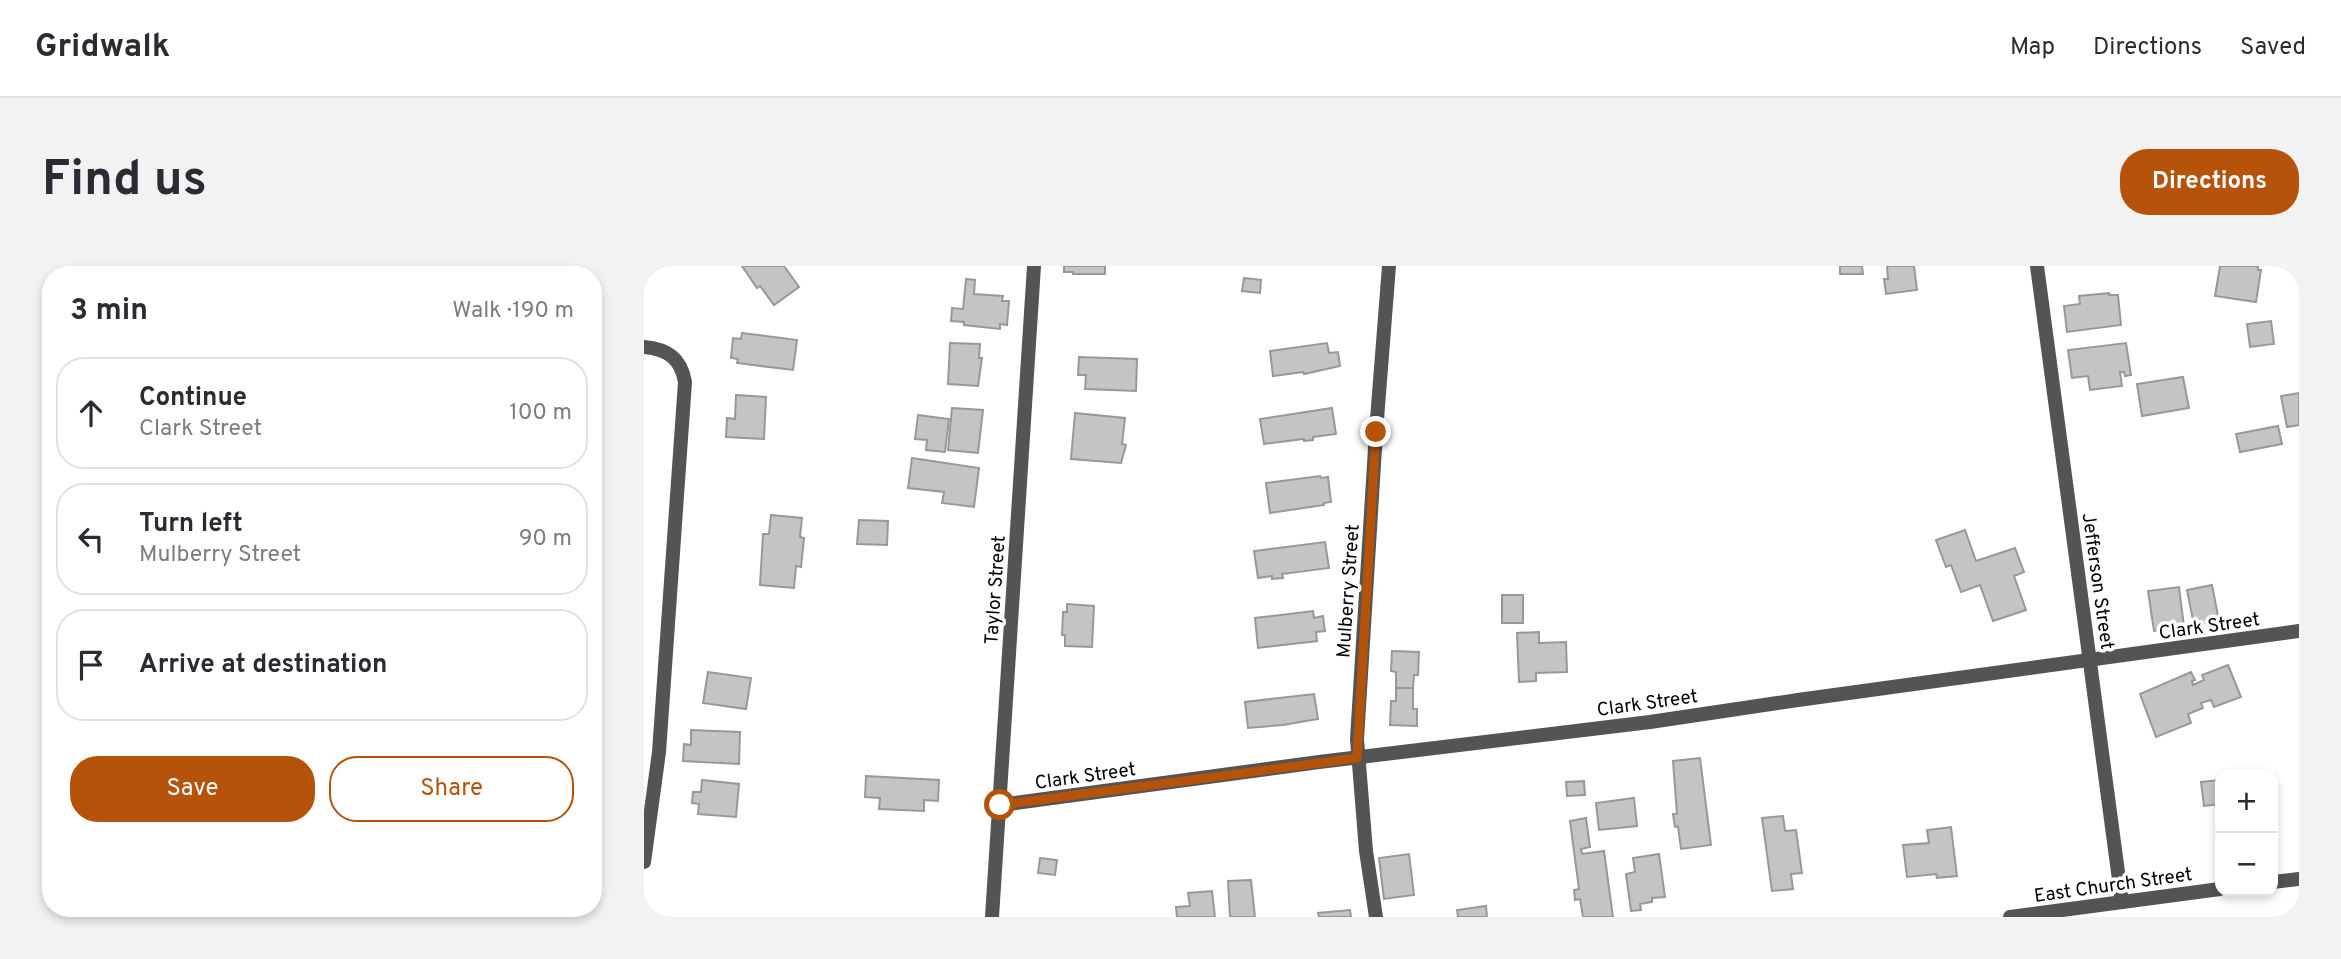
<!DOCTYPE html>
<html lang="en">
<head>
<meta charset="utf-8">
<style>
  :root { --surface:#fff; --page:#f2f2f3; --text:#2b2b33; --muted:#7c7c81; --line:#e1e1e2; --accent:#b45309 }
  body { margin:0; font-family:Overpass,sans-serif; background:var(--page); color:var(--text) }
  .controls { position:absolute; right:21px; bottom:21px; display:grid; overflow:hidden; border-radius:14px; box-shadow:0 4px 10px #0003 }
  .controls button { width:63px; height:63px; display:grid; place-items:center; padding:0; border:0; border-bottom:2px solid var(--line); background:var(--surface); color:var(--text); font:35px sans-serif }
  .stop { position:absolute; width:21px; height:21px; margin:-16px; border:5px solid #b45309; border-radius:50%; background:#fff }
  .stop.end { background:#b45309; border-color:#fff; box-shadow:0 2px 7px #0008 }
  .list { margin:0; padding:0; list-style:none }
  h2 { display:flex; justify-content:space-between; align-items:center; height:91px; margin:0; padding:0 28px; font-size:30px }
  h2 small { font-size:23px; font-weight:400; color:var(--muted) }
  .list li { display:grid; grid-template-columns:46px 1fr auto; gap:21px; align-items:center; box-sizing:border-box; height:112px; margin:0 14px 14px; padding:0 14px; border:2px solid var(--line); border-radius:28px }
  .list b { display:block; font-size:26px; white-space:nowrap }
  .list p { margin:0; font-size:23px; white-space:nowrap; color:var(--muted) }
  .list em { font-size:23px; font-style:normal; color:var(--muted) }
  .actions { display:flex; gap:14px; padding:21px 28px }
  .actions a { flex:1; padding:16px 0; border:2px solid var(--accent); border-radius:28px; text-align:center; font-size:24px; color:var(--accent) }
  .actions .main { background:var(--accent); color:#fff }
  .icon { flex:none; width:38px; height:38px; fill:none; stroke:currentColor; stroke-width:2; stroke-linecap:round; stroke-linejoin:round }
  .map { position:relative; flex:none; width:1655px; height:651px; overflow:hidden; border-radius:28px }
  header { display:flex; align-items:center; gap:42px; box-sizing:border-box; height:98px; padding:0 35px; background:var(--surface); border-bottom:2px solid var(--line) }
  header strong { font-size:33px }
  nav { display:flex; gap:38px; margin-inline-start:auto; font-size:24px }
  .intro { display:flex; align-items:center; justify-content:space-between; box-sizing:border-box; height:168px; padding:0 42px }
  h1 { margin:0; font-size:49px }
  .button { padding:18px 32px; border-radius:28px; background:var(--accent); color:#fff; font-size:24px; font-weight:700 }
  main { display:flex; gap:42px; padding:0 42px }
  aside { flex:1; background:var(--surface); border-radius:28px; box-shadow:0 4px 10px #0003 }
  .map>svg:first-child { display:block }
  .building { fill:#c4c4c4; stroke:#989898; stroke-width:2 }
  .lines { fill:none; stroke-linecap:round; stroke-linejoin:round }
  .street { stroke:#545454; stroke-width:14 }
  .route { stroke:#b45309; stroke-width:9 }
  .labels { text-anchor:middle; stroke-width:7; stroke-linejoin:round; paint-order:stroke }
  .street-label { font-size:19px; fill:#000; stroke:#fff }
</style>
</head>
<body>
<header>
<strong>Gridwalk</strong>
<nav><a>Map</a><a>Directions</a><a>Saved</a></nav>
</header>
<div class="intro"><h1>Find us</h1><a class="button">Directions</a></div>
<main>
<aside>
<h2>3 min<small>Walk · 190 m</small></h2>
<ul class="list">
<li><svg class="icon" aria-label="ahead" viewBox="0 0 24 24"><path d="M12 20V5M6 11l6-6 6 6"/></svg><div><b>Continue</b><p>Clark Street</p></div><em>100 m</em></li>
<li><svg class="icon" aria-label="left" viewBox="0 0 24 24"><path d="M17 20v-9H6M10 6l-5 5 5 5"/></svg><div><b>Turn left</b><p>Mulberry Street</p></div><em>90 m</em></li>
<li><svg class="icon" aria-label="arrive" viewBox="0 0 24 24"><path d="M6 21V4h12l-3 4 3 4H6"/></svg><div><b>Arrive at destination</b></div></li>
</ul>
<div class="actions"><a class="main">Save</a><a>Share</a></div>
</aside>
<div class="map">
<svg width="1655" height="651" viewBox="0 0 1655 651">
  <rect width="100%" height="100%" fill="#fff"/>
  <g class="building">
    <polygon points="98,0 140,0 155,21 130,39 116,20 113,22"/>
    <polygon points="420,0 461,0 461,8 429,8 429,6 420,6"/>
    <polygon points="1196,0 1218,0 1219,8 1196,8"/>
    <polygon points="1243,0 1270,0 1273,24 1242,28 1240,13 1244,13"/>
    <polygon points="1576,0 1614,0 1614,4 1617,4 1612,36 1571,30"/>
    <polygon points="600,12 617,14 616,27 598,25"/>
    <polygon points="322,13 331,14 330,28 359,30 358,35 365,35 363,59 356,58 356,63 320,59 320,56 307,55 308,42 319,43"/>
    <polygon points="1465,27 1465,29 1474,29 1477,59 1423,66 1420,40 1436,38 1435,30"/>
    <polygon points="1627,55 1630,78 1606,81 1603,58"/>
    <polygon points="98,67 153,74 149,104 93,97 94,93 87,92 89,72 97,73"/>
    <polygon points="306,77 336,78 335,92 338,92 334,120 304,118"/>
    <polygon points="683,77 685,87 694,86 696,100 660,108 659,106 629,110 626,85"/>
    <polygon points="1482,77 1487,109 1481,110 1480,106 1476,106 1478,120 1446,124 1444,110 1428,112 1424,84"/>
    <polygon points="435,91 493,93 492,125 441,123 442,109 434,109"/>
    <polygon points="1539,111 1545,142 1498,150 1493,118"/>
    <polygon points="1655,127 1655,159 1643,161 1637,130"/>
    <polygon points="92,129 122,131 120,173 82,171 83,152 91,153"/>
    <polygon points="308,142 339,144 334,187 304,184"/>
    <polygon points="688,142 692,168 669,171 669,174 660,175 660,173 620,178 616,153"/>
    <polygon points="431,147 481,152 478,178 482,179 477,197 427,193"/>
    <polygon points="274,149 305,153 301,186 282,184 283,174 271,173"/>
    <polygon points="1634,160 1638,178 1596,186 1592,168"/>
    <polygon points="268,192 335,202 330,241 298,237 300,226 264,222"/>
    <polygon points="676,210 677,212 684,211 687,236 680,237 680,239 626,247 622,217"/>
    <polygon points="127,249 158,252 156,271 160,272 157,301 152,300 150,322 116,319 119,268 125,268"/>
    <polygon points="215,254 244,255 243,279 213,278"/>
    <polygon points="1321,264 1332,295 1371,282 1380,306 1370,310 1382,344 1349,355 1336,319 1317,326 1307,299 1302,301 1292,274"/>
    <polygon points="681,276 685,302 638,308 639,312 628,313 628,310 614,312 610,285"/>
    <polygon points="1568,319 1575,355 1550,359 1543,324"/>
    <polygon points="1535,321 1540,361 1510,365 1504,325"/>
    <rect x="858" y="329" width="21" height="28"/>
    <polygon points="423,338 450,340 448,381 421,380 421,369 418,369 419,346 423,346"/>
    <polygon points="669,345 670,352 679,350 681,365 672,366 673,375 614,382 611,352"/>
    <polygon points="895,366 895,377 922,376 923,406 892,407 892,415 875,416 873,367"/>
    <polygon points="748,385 775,386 774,409 770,409 769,422 752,422 752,406 747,405"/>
    <polygon points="1584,399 1597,431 1570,441 1567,434 1557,437 1559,442 1544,448 1547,457 1512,471 1496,428 1547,406 1551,414 1548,415 1549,419 1560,414 1558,409"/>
    <polygon points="64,406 107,412 102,443 59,437"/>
    <polygon points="752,422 769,422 769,443 773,443 773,460 746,459 747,435 752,435"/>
    <polygon points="670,428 674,453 639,459 604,462 601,436"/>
    <polygon points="47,464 96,466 95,498 39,495 40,478 47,479"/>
    <polygon points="1056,492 1067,579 1037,583 1034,560 1031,561 1029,548 1033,548 1029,495"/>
    <polygon points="222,510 295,514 294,535 280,534 280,545 235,543 236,532 221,531"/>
    <polygon points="58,514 95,518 92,551 54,548 55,538 48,537 49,526 57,526"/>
    <polygon points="1576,514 1576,538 1560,540 1557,516"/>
    <polygon points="940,515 941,529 923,530 922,516"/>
    <polygon points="990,532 993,560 955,564 952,537"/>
    <polygon points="1139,550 1141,565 1152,564 1158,607 1147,608 1149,623 1128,625 1118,552"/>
    <polygon points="942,552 946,581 937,583 938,588 960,585 969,651 939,651 936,633 931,634 930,624 935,623 926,555"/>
    <polygon points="1307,561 1313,610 1293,612 1292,608 1263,611 1259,579 1285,577 1283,564"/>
    <polygon points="765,588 770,629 740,633 735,592"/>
    <polygon points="1015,588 1021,631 1008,632 1008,636 996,638 997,644 987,645 982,608 991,606 989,592"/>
    <polygon points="396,592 413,594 411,609 394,607"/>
    <polygon points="607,614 611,651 586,651 584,615"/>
    <polygon points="568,625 571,651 533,651 532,641 546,640 544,627"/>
    <polygon points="842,640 843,651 814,651 813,644"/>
    <polygon points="706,644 707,651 675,651 674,647"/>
  </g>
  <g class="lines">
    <g class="street">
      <polyline points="1393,0 1478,636"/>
      <path d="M 0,81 C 23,83 37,92 41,116 L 15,486 L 0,596"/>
      <polyline points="356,539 675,496 1006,456 1154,434 1655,365"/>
      <polyline points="1629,616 1655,613"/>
      <polyline points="348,651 390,0"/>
      <polyline points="732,651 722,585 713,473 732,166 745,0"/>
      <polyline points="1366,651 1576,623"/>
    </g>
  </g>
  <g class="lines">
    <polyline class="route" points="356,539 713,492 732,166"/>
  </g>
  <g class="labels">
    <g class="street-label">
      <text transform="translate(1455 315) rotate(82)" y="7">Jefferson Street</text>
      <text transform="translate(350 324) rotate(-86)" y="7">Taylor Street</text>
      <text transform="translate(703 325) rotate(-86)" y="7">Mulberry Street</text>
      <text transform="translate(1565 359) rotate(-8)" y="7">Clark Street</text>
      <text transform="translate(1003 436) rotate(-8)" y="7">Clark Street</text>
      <text transform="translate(441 509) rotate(-8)" y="7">Clark Street</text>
      <text transform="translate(1469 618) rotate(-8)" y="7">East Church Street</text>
    </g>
  </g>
</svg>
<div class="controls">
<button>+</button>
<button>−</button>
</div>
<div class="stop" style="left:356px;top:539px"></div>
<div class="stop end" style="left:732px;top:166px"></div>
</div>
</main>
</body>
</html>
